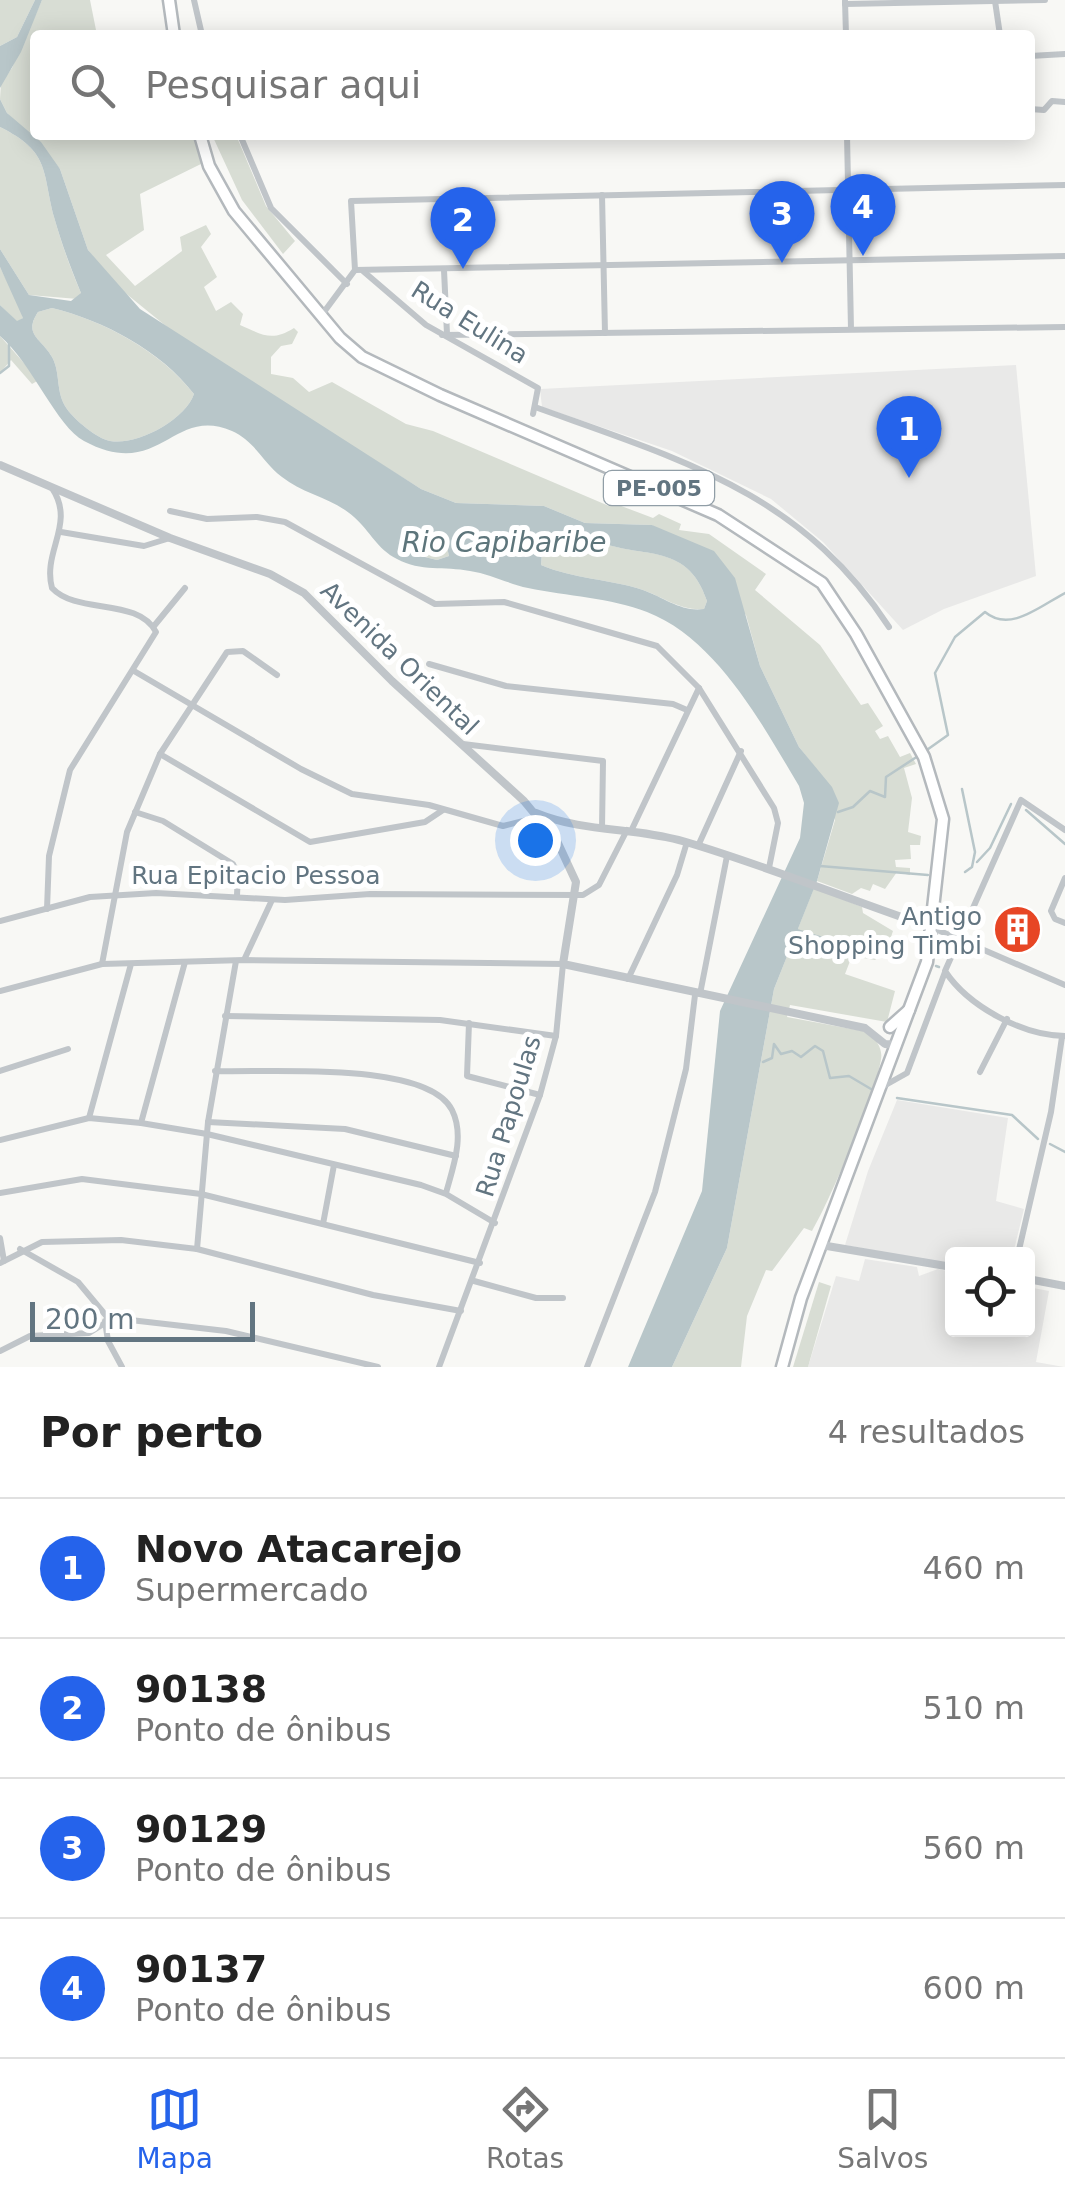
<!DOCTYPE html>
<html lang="pt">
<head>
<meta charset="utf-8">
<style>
  :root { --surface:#fff; --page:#f2f2f2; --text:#222; --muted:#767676; --line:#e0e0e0; --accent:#2563eb }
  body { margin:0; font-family:"DejaVu Sans",sans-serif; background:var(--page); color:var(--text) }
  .controls { position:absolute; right:30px; bottom:30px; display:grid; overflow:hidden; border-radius:10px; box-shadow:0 5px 25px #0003 }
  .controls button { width:90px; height:90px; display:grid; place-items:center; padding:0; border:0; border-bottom:2px solid var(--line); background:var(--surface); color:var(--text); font:50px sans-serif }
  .scale { position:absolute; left:30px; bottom:25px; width:225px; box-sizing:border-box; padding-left:10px; border:5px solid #627581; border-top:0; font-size:28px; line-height:35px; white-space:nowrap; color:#627581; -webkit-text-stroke:8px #fff; paint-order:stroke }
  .you { position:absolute; left:535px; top:840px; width:35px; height:35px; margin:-25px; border:8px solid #fff; border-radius:50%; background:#1a73e8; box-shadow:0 0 0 15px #1a73e833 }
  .badge { display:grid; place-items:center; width:65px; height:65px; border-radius:50%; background:var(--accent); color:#fff; font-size:32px; font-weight:700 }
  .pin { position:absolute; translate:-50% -82px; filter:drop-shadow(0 2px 5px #0008) }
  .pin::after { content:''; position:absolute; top:52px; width:35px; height:30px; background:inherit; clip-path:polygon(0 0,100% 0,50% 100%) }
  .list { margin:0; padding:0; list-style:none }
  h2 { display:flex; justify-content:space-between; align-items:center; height:130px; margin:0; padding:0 40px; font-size:42px }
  h2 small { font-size:32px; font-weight:400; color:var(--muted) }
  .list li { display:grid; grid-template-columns:65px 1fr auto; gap:30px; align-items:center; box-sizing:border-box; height:140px; padding:0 40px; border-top:2px solid var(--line) }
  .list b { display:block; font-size:38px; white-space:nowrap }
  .list p { margin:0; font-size:32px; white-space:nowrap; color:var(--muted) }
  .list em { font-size:32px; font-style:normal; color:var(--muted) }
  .icon { flex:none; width:55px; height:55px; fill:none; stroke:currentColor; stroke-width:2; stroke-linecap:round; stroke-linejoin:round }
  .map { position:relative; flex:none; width:1065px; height:1367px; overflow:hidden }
  .search { position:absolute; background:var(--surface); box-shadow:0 5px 25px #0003; left:30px; right:30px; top:30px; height:110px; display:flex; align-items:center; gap:25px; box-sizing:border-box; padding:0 35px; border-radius:10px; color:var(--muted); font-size:38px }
  .sheet { height:690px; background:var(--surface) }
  nav { display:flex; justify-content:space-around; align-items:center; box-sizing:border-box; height:140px; border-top:2px solid var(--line); background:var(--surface); font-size:28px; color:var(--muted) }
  nav a { display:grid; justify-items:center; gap:5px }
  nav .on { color:var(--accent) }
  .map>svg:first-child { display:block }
  .built { fill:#e9e9e8 }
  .green { fill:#d8ddd4 }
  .water { fill:#b8c6c9; fill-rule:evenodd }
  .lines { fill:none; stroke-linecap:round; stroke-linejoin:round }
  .stream { stroke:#b8c6c9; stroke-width:2.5 }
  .primary-casing { stroke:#b4b9bd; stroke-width:15 }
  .minor { stroke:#c0c5c9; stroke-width:6 }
  .tertiary { stroke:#c0c5c9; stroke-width:8 }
  .primary { stroke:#fff; stroke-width:10 }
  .labels { text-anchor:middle; stroke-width:10; stroke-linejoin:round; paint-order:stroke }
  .shield { fill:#fff; stroke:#919ea7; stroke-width:2.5 }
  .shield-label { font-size:22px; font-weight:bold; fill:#627581 }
  .street-label { font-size:25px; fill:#627581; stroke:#fff }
  .poi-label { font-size:25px; fill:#627581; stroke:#fff; text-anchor:end }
  .water-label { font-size:28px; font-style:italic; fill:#5d757b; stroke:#fff }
</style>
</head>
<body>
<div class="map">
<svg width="1065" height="1367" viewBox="0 0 1065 1367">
  <rect width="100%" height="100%" fill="#f8f8f5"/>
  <g class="built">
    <polygon points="1016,365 1036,576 944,609 903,630 823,542 771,499 672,451 542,407 540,389"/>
    <polygon points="897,1100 1008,1118 996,1201 1024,1209 1013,1254 952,1254 952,1265 845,1245 868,1171"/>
    <polygon points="865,1259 917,1267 919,1276 938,1269 952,1272 952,1330 1028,1330 1028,1287 1049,1291 1036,1362 1064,1367 808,1367 836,1276 859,1281"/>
  </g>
  <g class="green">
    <polygon points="0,0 35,0 17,37 0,46"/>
    <path d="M 42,0 L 90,0 L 97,35 L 35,35 L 35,135 L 194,135 L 203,163 L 140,194 L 144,230 L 106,255 L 135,286 L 182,251 L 180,237 L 206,225 L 211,234 L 201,247 L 217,277 L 204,287 L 216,311 L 231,302 L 243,314 L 240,325 C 263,335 272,342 294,328 L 298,332 L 292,344 L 281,346 L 271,357 L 271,374 L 293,378 L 309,392 L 332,382 L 406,424 L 433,431 L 609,506 L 616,504 L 653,518 L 659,514 L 681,524 L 679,530 L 709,534 L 766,574 L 755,590 L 820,645 L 861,705 L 868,703 L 883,726 L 875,731 L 880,739 L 888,736 L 900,757 L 910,753 L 916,764 L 904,768 L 912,798 L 908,832 L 921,836 L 920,845 L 910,845 L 911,859 L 895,860 L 896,867 L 910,868 L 910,875 L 897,872 L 885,889 L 873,884 L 870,891 L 861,888 L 852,894 L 817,881 L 835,820 L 814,766 L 799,747 L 760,666 L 746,615 L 652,525 L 585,523 L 544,506 L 456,503 L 421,489 L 188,344 L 113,283 L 88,250 L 60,169 L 7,113 L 0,99 L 1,83 L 12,68 Z"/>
    <path d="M 0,127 C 50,152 42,170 54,217 C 61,242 71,270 81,293 L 78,299 L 29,295 L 0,249 Z"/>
    <polygon points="212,135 236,135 266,206 295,241 283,254 242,200"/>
    <polygon points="0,267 22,311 23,318 17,322 0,305"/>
    <path d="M 52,308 C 104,321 159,350 194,394 C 185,420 137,446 110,441 C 96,438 75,420 67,409 C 55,392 61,373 52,357 C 41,338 23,335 38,312 Z"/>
    <polygon points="0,336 39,380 32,384 11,360 0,373"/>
    <path d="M 572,527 C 579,530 585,536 593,539 C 639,561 687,539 707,601 L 704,609 C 681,611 665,598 643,590 C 610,579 574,579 541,565 L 542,552 Z"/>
    <polygon points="407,534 446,543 449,556 437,560 405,552 401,546"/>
    <path d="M 814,888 L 862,907 L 863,913 L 893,931 L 891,937 L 900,942 L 896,956 L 880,955 L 875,960 L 852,956 L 845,974 L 895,991 L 887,1022 L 790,1005 L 787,1017 L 868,1032 C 876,1039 883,1049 881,1059 C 877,1089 831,1199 812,1231 L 804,1228 L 772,1271 L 766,1270 L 747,1316 L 741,1367 L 672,1367 L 727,1248 L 774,989 Z"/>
    <polygon points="819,1282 831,1286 808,1367 793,1367"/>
  </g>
  <g class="water">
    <polygon points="35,0 42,0 21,52 0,88 0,46 17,37"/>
    <path d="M 0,99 L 7,113 L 41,142 L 60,169 L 88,250 L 140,309 L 421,489 L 456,503 L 544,506 L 585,523 L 652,525 L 714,551 L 735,578 L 760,666 L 799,747 L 832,787 L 839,803 L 817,881 L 774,989 L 727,1248 L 672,1367 L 628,1367 L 702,1191 L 720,1011 L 800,838 L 804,803 L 799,786 C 763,726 717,639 647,612 C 611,598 567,596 528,588 C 509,584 490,574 470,571 C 444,566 421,572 397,559 C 377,549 370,531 354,517 C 333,498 303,494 282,477 C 263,463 255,441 232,431 C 172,405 160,482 84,441 C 57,427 32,363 0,336 L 0,305 L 17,321 L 23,318 L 0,267 L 0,249 L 29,295 L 71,301 L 81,293 C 71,269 61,242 54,217 C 42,170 50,152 0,127 ZM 52,308 C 104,321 160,350 194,394 C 185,420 137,446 110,441 C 96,438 75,420 67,409 C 55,392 61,373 52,357 C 41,338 23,335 38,312 ZM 572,527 C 579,530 585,536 593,539 C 638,561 687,539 707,601 L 704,609 C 681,612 665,598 643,590 C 610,579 574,579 541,565 L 542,552 ZM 407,534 L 446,543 L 449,556 L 437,560 L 405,552 L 401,546 Z"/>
  </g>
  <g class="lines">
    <g class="stream">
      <polyline points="0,373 9,366 9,343"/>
      <path d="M 924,752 L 948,735 L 935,673 L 955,637 L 985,612 C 1010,633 1040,606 1065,593"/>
      <polyline points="962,789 975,852 972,867 965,872"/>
      <polyline points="1026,810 1065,844"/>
      <polyline points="838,812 853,807 870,791 885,797 886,777 918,756"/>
      <polyline points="977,862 990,848 1011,804"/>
      <polyline points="820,866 928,875"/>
      <polyline points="793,929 871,953 898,956"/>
      <polyline points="936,966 939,967"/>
      <polyline points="763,1062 772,1058 774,1044 781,1054 792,1051 801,1057 815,1046 823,1051 830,1078 849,1076 871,1089"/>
      <polyline points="897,1098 1012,1115 1038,1139"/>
      <polyline points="1050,1144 1065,1152"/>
    </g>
    <defs>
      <g id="primary">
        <polyline points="169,0 174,35"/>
        <polyline points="200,135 209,166 234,211 340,338 362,357 440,395 718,515 822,583 856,634 924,757 943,819 927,962 801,1298 782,1367"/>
        <polyline points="890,1027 909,1010"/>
      </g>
    </defs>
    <use href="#primary" class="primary-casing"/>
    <g class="minor">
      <polyline points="194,0 202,35"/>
      <polyline points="845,1 846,35"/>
      <polyline points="995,1 1000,35"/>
      <polyline points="845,4 1045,0"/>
      <polyline points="1030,56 1065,54"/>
      <polyline points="1030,109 1044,110 1052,101 1065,102"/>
      <polyline points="240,135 271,208 347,284"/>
      <polyline points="847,135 851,329"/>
      <polyline points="602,195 605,333"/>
      <polyline points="355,270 1065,256"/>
      <polyline points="444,270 447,334"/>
      <polyline points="363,271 426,325 538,388 533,414"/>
      <polyline points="321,316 355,270 351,201 1065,185"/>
      <polyline points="442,335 1065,327"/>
      <path d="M 535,407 C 679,459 801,492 889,627"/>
      <polyline points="170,511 207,519 257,517 285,522 435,604 504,602 657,646 699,688 774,808 778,823 769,868"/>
      <polyline points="61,532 144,546 170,538"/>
      <polyline points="154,626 185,588"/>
      <polyline points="429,664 506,686 673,704 687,710"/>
      <polyline points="134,671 301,769 352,794 429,805 503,826 539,817"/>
      <polyline points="463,744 603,761 602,829"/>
      <polyline points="160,754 310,842 425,822 443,810"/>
      <polyline points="135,812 163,821 233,864 238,874 237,895"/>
      <polyline points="632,829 699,688"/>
      <path d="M 1065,830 L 1021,800 L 945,971 C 968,1006 1023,1036 1065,1036"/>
      <polyline points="698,846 741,751"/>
      <polyline points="1065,878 1051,911 1055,919 1065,923"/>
      <path d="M 47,909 L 49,856 L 70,770 L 156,632 C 138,597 77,615 52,588 C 42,551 76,524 52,488"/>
      <polyline points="0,921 90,897 156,893 285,900 370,894 583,895 599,885 627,830"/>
      <polyline points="933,928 1065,985"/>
      <polyline points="244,960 272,900"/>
      <polyline points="102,964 127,832 160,754 227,652 243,651 277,675"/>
      <polyline points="628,979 677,875 687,842"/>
      <polyline points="0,991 102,964 244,960 563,964 556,1036 540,1095 439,1367"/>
      <polyline points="700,994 727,856"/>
      <polyline points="225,1016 440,1020 556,1036"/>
      <polyline points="469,1023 467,1076 540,1095"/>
      <polyline points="0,1071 68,1049"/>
      <path d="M 215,1071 C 266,1073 427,1060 452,1110 C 465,1136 453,1167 446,1193"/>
      <polyline points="980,1072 1007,1019"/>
      <polyline points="882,1087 907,1073 945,972"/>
      <polyline points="89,1118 131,964"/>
      <polyline points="208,1122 345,1129 456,1156"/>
      <polyline points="141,1123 185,962"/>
      <polyline points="0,1140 89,1118 141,1123 207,1134 421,1185 446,1194 495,1223"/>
      <polyline points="0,1193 82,1179 201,1194 480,1263"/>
      <polyline points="323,1224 334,1165"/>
      <polyline points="0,1238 4,1261"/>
      <polyline points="20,1249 78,1282 108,1318"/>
      <polyline points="197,1249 208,1122 236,961"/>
      <polyline points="1018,1254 1051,1112 1062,1037"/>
      <polyline points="0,1263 42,1242 121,1240 197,1249 373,1295 461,1311"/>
      <polyline points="474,1281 536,1298 563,1298"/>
      <polyline points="105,1321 108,1341 122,1367"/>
      <polyline points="0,1351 30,1336 89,1333 113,1318 226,1331 378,1367"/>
      <polyline points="587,1367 655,1192 686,1069 695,995"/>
    </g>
    <g class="tertiary">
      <polyline points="0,465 170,538 270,574 304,593 392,681 524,801 557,841 576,882 563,964 865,1028 885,1044 897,1045"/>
      <path d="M 536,813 C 585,833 636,827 686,842 C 770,867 850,900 933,928"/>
      <polyline points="821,1245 952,1267"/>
      <polyline points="1028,1279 1065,1286"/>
    </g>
    <use href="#primary" class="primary"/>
  </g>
  <defs>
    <symbol id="building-disc" viewBox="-11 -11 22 22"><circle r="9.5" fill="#e74625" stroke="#fff"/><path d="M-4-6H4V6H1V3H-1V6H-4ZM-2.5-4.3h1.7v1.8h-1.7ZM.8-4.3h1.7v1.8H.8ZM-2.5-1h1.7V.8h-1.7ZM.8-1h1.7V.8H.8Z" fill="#fff"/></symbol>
  </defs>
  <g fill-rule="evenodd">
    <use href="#building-disc" x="990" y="902" width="55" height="55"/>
  </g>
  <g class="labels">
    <rect class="shield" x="604" y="471" width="110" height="34" rx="8"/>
    <g class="shield-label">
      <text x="659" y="496">PE-005</text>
    </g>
    <g class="street-label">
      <text transform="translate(470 322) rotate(32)" y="9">Rua Eulina</text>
      <text transform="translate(400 658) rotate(44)" y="9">Avenida Oriental</text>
      <text x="256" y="884">Rua Epitacio Pessoa</text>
      <text transform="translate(508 1116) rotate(-73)" y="9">Rua Papoulas</text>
    </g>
    <g class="poi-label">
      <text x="982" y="925">Antigo<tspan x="982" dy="29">Shopping Timbi</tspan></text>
    </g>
    <g class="water-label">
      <text x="504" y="552">Rio Capibaribe</text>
    </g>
  </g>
</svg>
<div class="controls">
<button><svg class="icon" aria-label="locate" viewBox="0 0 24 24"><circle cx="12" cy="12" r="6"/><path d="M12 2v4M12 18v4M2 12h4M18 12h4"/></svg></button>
</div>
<div class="scale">200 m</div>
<div class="you"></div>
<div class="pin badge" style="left:909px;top:478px">1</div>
<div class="pin badge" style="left:463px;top:269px">2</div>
<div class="pin badge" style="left:782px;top:263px">3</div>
<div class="pin badge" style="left:863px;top:256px">4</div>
<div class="search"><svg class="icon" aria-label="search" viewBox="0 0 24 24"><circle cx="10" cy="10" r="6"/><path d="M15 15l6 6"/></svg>Pesquisar aqui</div>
</div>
<section class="sheet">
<h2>Por perto<small>4 resultados</small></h2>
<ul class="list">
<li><span class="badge">1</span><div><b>Novo Atacarejo</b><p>Supermercado</p></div><em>460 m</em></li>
<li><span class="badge">2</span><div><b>90138</b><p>Ponto de ônibus</p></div><em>510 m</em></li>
<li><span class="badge">3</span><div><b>90129</b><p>Ponto de ônibus</p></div><em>560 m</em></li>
<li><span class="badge">4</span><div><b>90137</b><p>Ponto de ônibus</p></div><em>600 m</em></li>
</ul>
</section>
<nav>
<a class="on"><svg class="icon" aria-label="map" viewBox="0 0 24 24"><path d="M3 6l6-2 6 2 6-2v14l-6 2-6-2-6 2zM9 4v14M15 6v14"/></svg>Mapa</a>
<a><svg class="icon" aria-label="directions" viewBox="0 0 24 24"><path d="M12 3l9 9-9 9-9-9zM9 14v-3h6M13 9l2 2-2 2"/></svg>Rotas</a>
<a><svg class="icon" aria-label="saved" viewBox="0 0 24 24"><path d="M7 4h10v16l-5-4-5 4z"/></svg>Salvos</a>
</nav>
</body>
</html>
